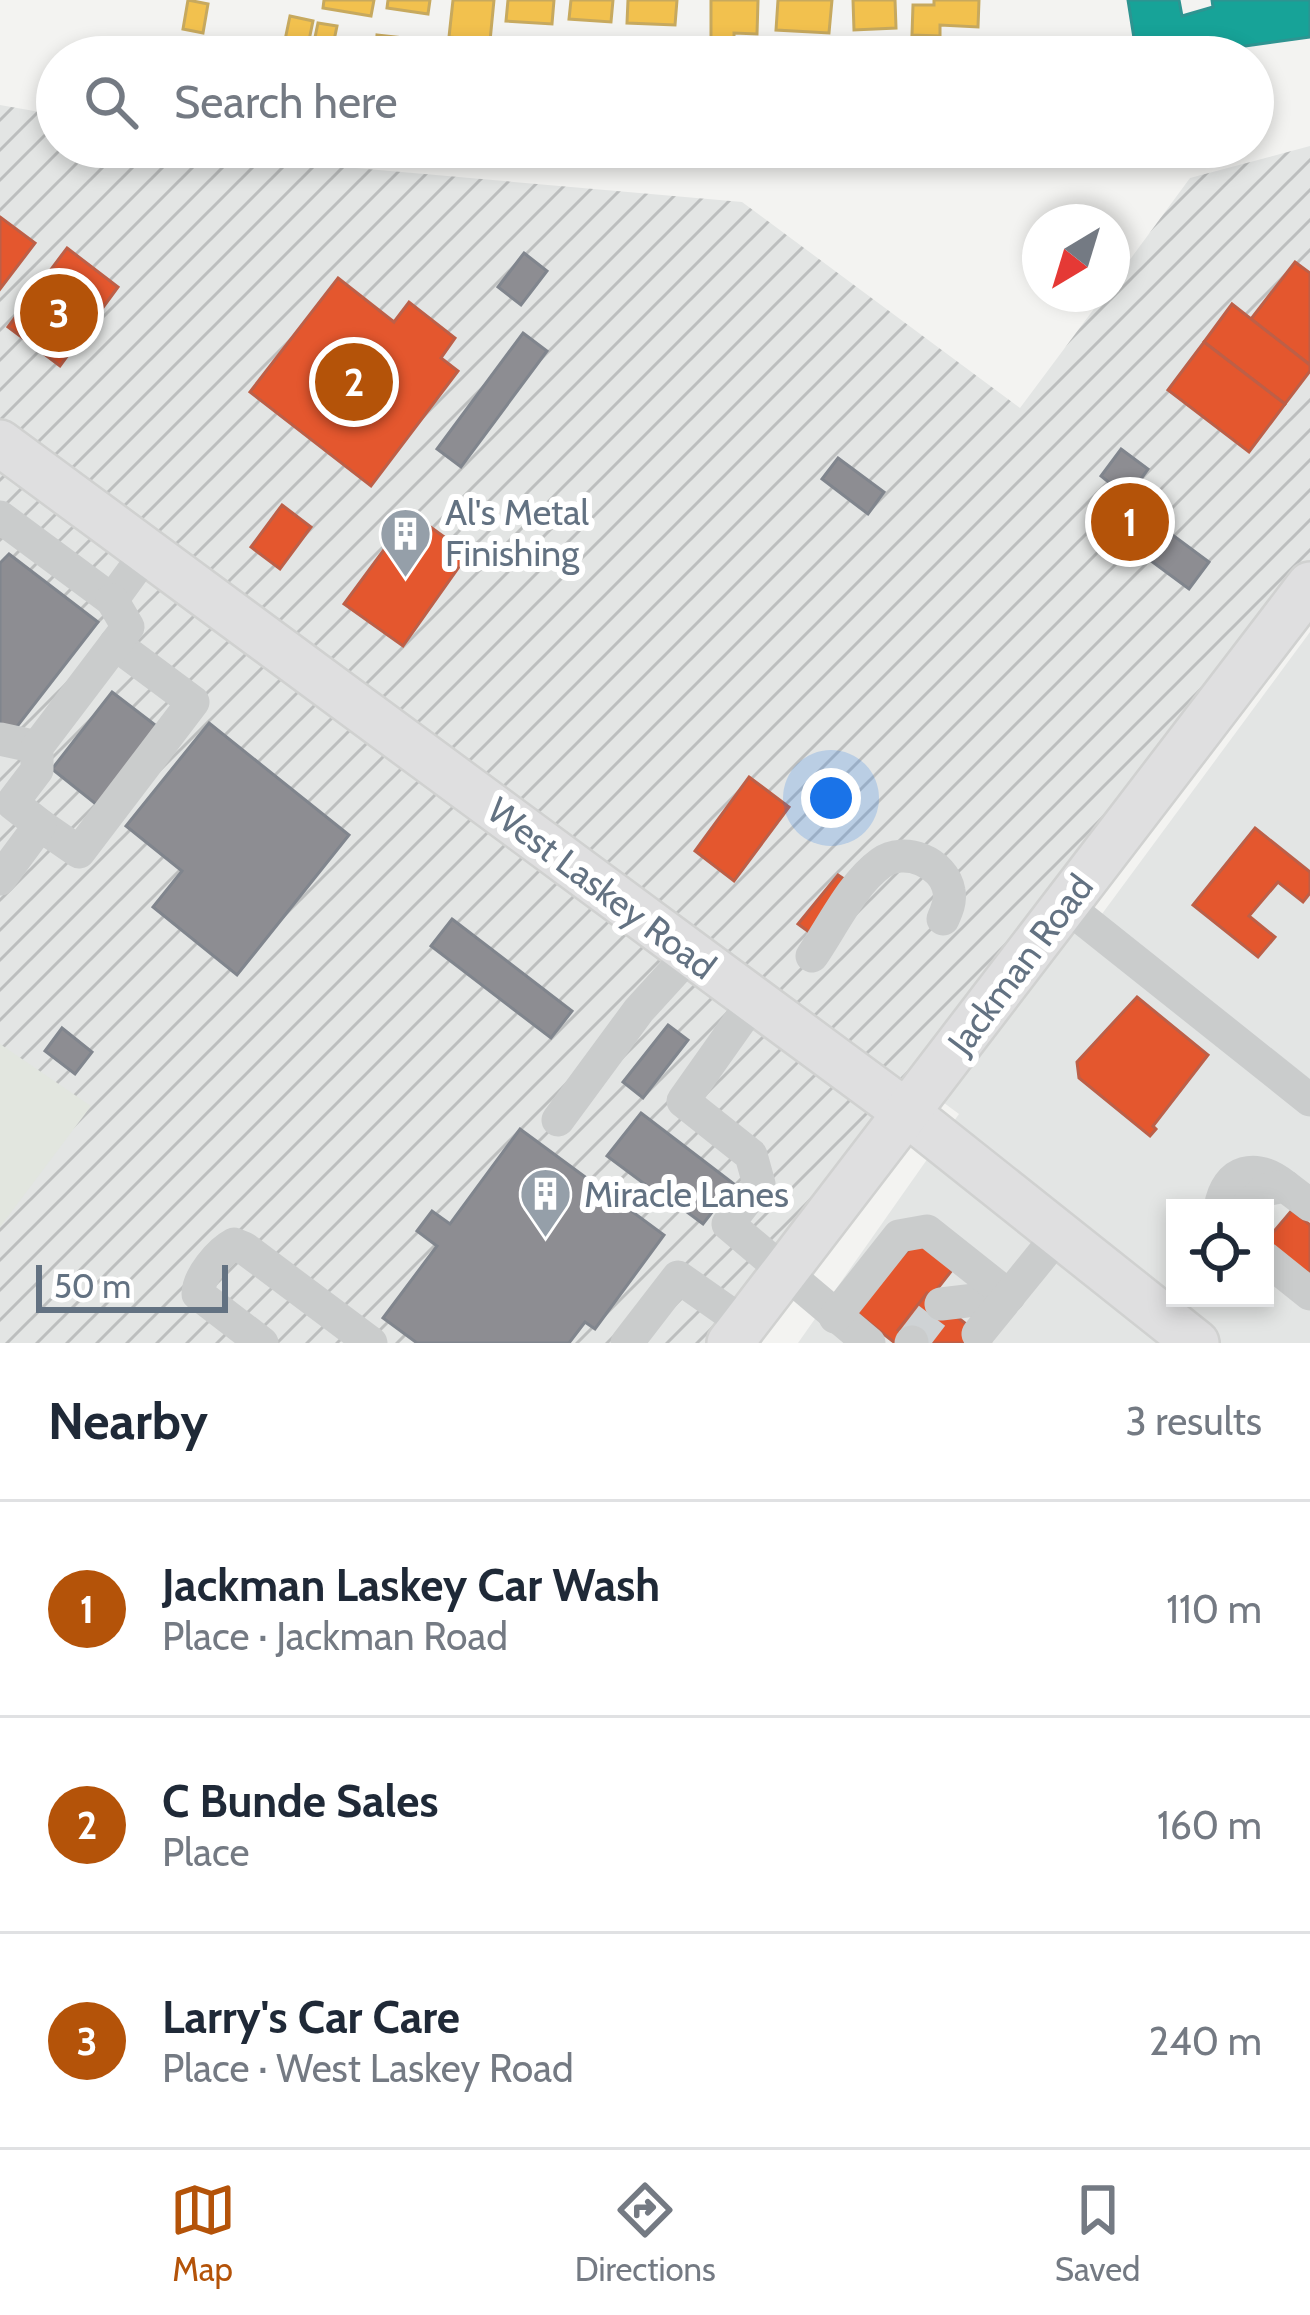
<!DOCTYPE html>
<html lang="en">
<head>
<meta charset="utf-8">
<style>
  :root { --surface:#fff; --page:#f6f6f7; --text:#1f2937; --muted:#747a83; --line:#e0e1e3; --accent:#b45309 }
  body { margin:0; font-family:Cabin,sans-serif; background:var(--page); color:var(--text) }
  .controls { position:absolute; right:36px; bottom:36px; display:grid; overflow:hidden; border-radius:0px; box-shadow:0 6px 18px #0003 }
  .controls button { width:108px; height:108px; display:grid; place-items:center; padding:0; border:0; border-bottom:3px solid var(--line); background:var(--surface); color:var(--text); font:60px sans-serif }
  .compass { position:absolute; left:1022px; top:204px; width:108px; height:108px; border-radius:50%; background:var(--surface); box-shadow:0 6px 18px #0003; rotate:218deg }
  .scale { position:absolute; left:36px; bottom:30px; width:192px; box-sizing:border-box; padding-left:12px; border:6px solid #637282; border-top:0; font-size:33px; line-height:42px; white-space:nowrap; color:#637282; -webkit-text-stroke:9px #fff; paint-order:stroke }
  .you { position:absolute; left:831px; top:798px; width:42px; height:42px; margin:-30px; border:9px solid #fff; border-radius:50%; background:#1a73e8; box-shadow:0 0 0 18px #1a73e833 }
  .badge { display:grid; place-items:center; width:78px; height:78px; border-radius:50%; background:var(--accent); color:#fff; font-size:39px; font-weight:700 }
  .pin { position:absolute; translate:-50% -50%; border:6px solid #fff; box-shadow:0 3px 12px #0006 }
  .list { margin:0; padding:0; list-style:none }
  h2 { display:flex; justify-content:space-between; align-items:center; height:156px; margin:0; padding:0 48px; font-size:51px }
  h2 small { font-size:39px; font-weight:400; color:var(--muted) }
  .list li { display:grid; grid-template-columns:78px 1fr auto; gap:36px; align-items:center; box-sizing:border-box; height:216px; padding:0 48px; border-top:3px solid var(--line) }
  .list b { display:block; font-size:45px; white-space:nowrap }
  .list p { margin:0; font-size:39px; white-space:nowrap; color:var(--muted) }
  .list em { font-size:39px; font-style:normal; color:var(--muted) }
  .icon { flex:none; width:66px; height:66px; fill:none; stroke:currentColor; stroke-width:2; stroke-linecap:round; stroke-linejoin:round }
  .map { position:relative; flex:none; width:1310px; height:1343px; overflow:hidden }
  .search { position:absolute; background:var(--surface); box-shadow:0 6px 18px #0003; left:36px; right:36px; top:36px; height:132px; display:flex; align-items:center; gap:30px; box-sizing:border-box; padding:0 42px; border-radius:66px; color:var(--muted); font-size:45px }
  .sheet { height:804px; background:var(--surface) }
  nav { display:flex; justify-content:space-around; align-items:center; box-sizing:border-box; height:168px; border-top:3px solid var(--line); background:var(--surface); font-size:33px; color:var(--muted) }
  nav a { display:grid; justify-items:center; gap:6px }
  nav .on { color:var(--accent) }
  .map>svg:first-child { display:block }
  .built { fill:#e3e5e4; fill-rule:evenodd }
  .industrial { fill:url(#industrial-furrows) }
  .green { fill:#e2e6df }
  .homes { fill:#f2c14e; stroke:#c7a95e; stroke-width:3 }
  .shops { fill:#e4572e; stroke:#bd5f47; stroke-width:3 }
  .public { fill:#17a398; stroke:#2e9491; stroke-width:3 }
  .industry { fill:#8d8d92; stroke:#80858d; stroke-width:3 }
  .lines { fill:none; stroke-linecap:round; stroke-linejoin:round }
  .minor-tunnel { stroke:#cfd3d5; stroke-width:33; stroke-dasharray:33 16; stroke-linecap:butt }
  .major-casing { stroke:#d0d1d0; stroke-width:50 }
  .minor { stroke:#cacccc; stroke-width:33 }
  .major { stroke:#dfdfe0; stroke-width:45 }
  .labels { text-anchor:middle; stroke-width:12; stroke-linejoin:round; paint-order:stroke }
  .poi-label { font-size:36px; fill:#637282; stroke:#fff; text-anchor:start }
  .street-label { font-size:36px; fill:#637282; stroke:#fff }
</style>
</head>
<body>
<div class="map">
<svg width="1310" height="1343" viewBox="0 0 1310 1343">
  <defs>
    <pattern id="industrial-furrows" width="10" height="10" patternUnits="userSpaceOnUse" patternTransform="scale(3)"><rect width="10" height="10" fill="#e3e5e4"/><path d="M-1 1l2-2M0 10L10 0M9 11l2-2" fill="none" stroke="#bcbebe"/></pattern>
  </defs>
  <rect width="100%" height="100%" fill="#f3f3f1"/>
  <path class="built" d="M 1310,632 L 1310,1343 L 798,1343 L 959,1114 L 658,891 L 1099,918 ZM 1175,1208 L 1265,1208 L 1265,1298 L 1175,1298 Z"/>
  <polygon class="industrial" points="0,105 57,115 57,147 236,147 356,168 742,202 1020,408 1105,294 1112,294 1112,284 1190,178 1310,146 1310,585 731,1343 0,1343"/>
  <polygon class="green" points="0,1044 91,1106 0,1227"/>
  <g class="homes">
    <polygon points="188,0 208,4 203,33 183,29"/>
    <polygon points="324,0 374,0 371,16 323,8"/>
    <polygon points="388,0 430,0 428,14 387,8"/>
    <polygon points="453,0 494,0 490,41 449,37"/>
    <polygon points="508,0 554,0 552,24 506,21"/>
    <polygon points="571,0 613,0 611,22 569,19"/>
    <polygon points="628,0 677,0 675,25 627,23"/>
    <polygon points="711,0 758,0 757,34 734,33 734,57 711,57"/>
    <polygon points="778,0 832,0 829,33 776,30"/>
    <polygon points="853,0 895,0 896,28 854,30"/>
    <polygon points="934,0 979,0 978,27 940,25 940,36 912,35 913,5 934,5"/>
    <polygon points="290,16 313,21 308,45 285,40"/>
    <polygon points="318,23 337,26 332,50 313,47"/>
    <polygon points="377,35 405,38 403,57 375,57"/>
    <polygon points="500,40 521,41 520,57 499,57"/>
    <polygon points="670,41 689,42 689,57 669,57"/>
    <polygon points="438,44 458,44 458,57 437,57"/>
  </g>
  <g class="shops">
    <polygon points="0,217 35,243 0,289"/>
    <polygon points="67,248 118,287 60,366 8,327"/>
    <polygon points="1295,262 1310,273 1310,365 1251,319"/>
    <polygon points="338,278 394,322 409,302 455,338 441,358 458,371 371,486 250,392"/>
    <polygon points="1232,304 1310,365 1310,371 1285,404 1204,342"/>
    <polygon points="1204,342 1285,404 1249,452 1168,390"/>
    <polygon points="282,505 311,527 280,569 251,547"/>
    <polygon points="411,513 468,554 403,646 344,604"/>
    <polygon points="749,777 789,807 734,881 695,851"/>
    <polygon points="1255,828 1310,872 1310,893 1303,902 1278,882 1249,916 1275,937 1258,957 1193,905"/>
    <polygon points="838,875 850,883 816,937 798,924"/>
    <polygon points="1137,997 1208,1055 1153,1126 1156,1129 1150,1136 1079,1078 1077,1062"/>
    <polygon points="1292,1210 1310,1225 1310,1277 1265,1248 1265,1242"/>
    <polygon points="922,1238 956,1265 895,1343 848,1306"/>
    <polygon points="927,1293 990,1343 914,1343 898,1330"/>
  </g>
  <polygon class="public" points="1128,0 1179,0 1182,16 1213,7 1212,0 1310,0 1310,37 1195,53 1195,48 1137,57"/>
  <g class="industry">
    <polygon points="524,253 547,271 521,305 498,287"/>
    <polygon points="523,333 547,351 461,467 437,449"/>
    <polygon points="1121,449 1148,469 1131,493 1164,518 1159,525 1209,562 1189,589 1093,518 1116,488 1101,476"/>
    <polygon points="838,458 884,492 868,514 822,479"/>
    <polygon points="9,554 98,622 12,733 0,724 0,563"/>
    <polygon points="112,692 163,731 102,809 52,769"/>
    <polygon points="209,723 349,835 237,975 153,907 182,871 126,826"/>
    <polygon points="452,919 572,1011 551,1038 431,946"/>
    <polygon points="668,1025 688,1040 643,1098 623,1082"/>
    <polygon points="62,1028 92,1052 75,1074 45,1051"/>
    <polygon points="641,1113 734,1184 703,1224 675,1203 670,1209 656,1198 658,1194 607,1156"/>
    <polygon points="520,1129 664,1235 595,1329 585,1322 569,1343 417,1343 383,1318 437,1246 417,1231 432,1211 450,1224"/>
  </g>
  <g class="lines">
    <polyline class="minor-tunnel" points="912,1342 941,1304"/>
    <defs>
      <g id="major">
        <polyline points="0,443 907,1113 1196,1343"/>
        <polyline points="730,1343 1310,585"/>
      </g>
    </defs>
    <use href="#major" class="major-casing"/>
    <g class="minor">
      <polyline points="0,517 112,600 147,552"/>
      <polyline points="0,739 37,747"/>
      <polyline points="40,825 79,852 193,702 115,644"/>
      <polyline points="0,879 40,825 12,803 37,770 37,747 128,627 112,600"/>
      <polyline points="1064,904 1310,1100"/>
      <path d="M 812,956 C 832,927 852,884 881,863 C 904,846 944,862 949,891 C 951,901 947,910 943,919"/>
      <polyline points="753,1002 683,1101 751,1155 759,1184 728,1224 869,1343"/>
      <polyline points="558,1120 639,1010 691,953"/>
      <path d="M 1220,1208 C 1227,1168 1256,1163 1285,1186"/>
      <polyline points="1246,1208 1265,1190 1285,1186 1310,1205"/>
      <polyline points="1265,1258 1310,1294"/>
      <polyline points="941,1304 1009,1296"/>
      <polyline points="835,1317 899,1236 927,1231 1009,1296"/>
      <polyline points="978,1334 1060,1233"/>
      <path d="M 262,1343 L 198,1294 C 198,1277 219,1252 234,1244 L 244,1248 L 371,1343"/>
      <polyline points="627,1343 678,1277 745,1324"/>
      <polyline points="911,1343 912,1342"/>
    </g>
    <use href="#major" class="major"/>
  </g>
  <defs>
    <symbol id="building-pin" viewBox="-11 -11 22 30"><path d="M0 17L-7.5 6A9.5 9.5 0 1 1 7.5 6Z" fill="#959fa9" stroke="#fff"/><path d="M-4-6H4V6H1V3H-1V6H-4ZM-2.5-4.3h1.7v1.8h-1.7ZM.8-4.3h1.7v1.8H.8ZM-2.5-1h1.7V.8h-1.7ZM.8-1h1.7V.8H.8Z" fill="#fff"/></symbol>
  </defs>
  <g fill-rule="evenodd">
    <use href="#building-pin" x="376" y="504" width="59" height="81"/>
    <use href="#building-pin" x="516" y="1164" width="59" height="81"/>
  </g>
  <g class="labels">
    <g class="poi-label">
      <text x="445" y="525">Al's Metal<tspan x="445" dy="41">Finishing</tspan></text>
      <text x="584" y="1207">Miracle Lanes</text>
    </g>
    <g class="street-label">
      <text transform="translate(602 888) rotate(37)" y="13">West Laskey Road</text>
      <text transform="translate(1020 964) rotate(-53)" y="13">Jackman Road</text>
    </g>
  </g>
</svg>
<div class="controls">
<button><svg class="icon" aria-label="locate" viewBox="0 0 24 24"><circle cx="12" cy="12" r="6"/><path d="M12 2v4M12 18v4M2 12h4M18 12h4"/></svg></button>
</div>
<svg class="compass" viewBox="-18 -18 36 36"><path d="M0-13l5 13h-10z" fill="#e53935"/><path d="M0 13l5-13h-10z" fill="#747a83"/></svg>
<div class="scale">50 m</div>
<div class="you"></div>
<div class="pin badge" style="left:1130px;top:522px">1</div>
<div class="pin badge" style="left:354px;top:382px">2</div>
<div class="pin badge" style="left:59px;top:313px">3</div>
<div class="search"><svg class="icon" aria-label="search" viewBox="0 0 24 24"><circle cx="10" cy="10" r="6"/><path d="M15 15l6 6"/></svg>Search here</div>
</div>
<section class="sheet">
<h2>Nearby<small>3 results</small></h2>
<ul class="list">
<li><span class="badge">1</span><div><b>Jackman Laskey Car Wash</b><p>Place · Jackman Road</p></div><em>110 m</em></li>
<li><span class="badge">2</span><div><b>C Bunde Sales</b><p>Place</p></div><em>160 m</em></li>
<li><span class="badge">3</span><div><b>Larry's Car Care</b><p>Place · West Laskey Road</p></div><em>240 m</em></li>
</ul>
</section>
<nav>
<a class="on"><svg class="icon" aria-label="map" viewBox="0 0 24 24"><path d="M3 6l6-2 6 2 6-2v14l-6 2-6-2-6 2zM9 4v14M15 6v14"/></svg>Map</a>
<a><svg class="icon" aria-label="directions" viewBox="0 0 24 24"><path d="M12 3l9 9-9 9-9-9zM9 14v-3h6M13 9l2 2-2 2"/></svg>Directions</a>
<a><svg class="icon" aria-label="saved" viewBox="0 0 24 24"><path d="M7 4h10v16l-5-4-5 4z"/></svg>Saved</a>
</nav>
</body>
</html>
